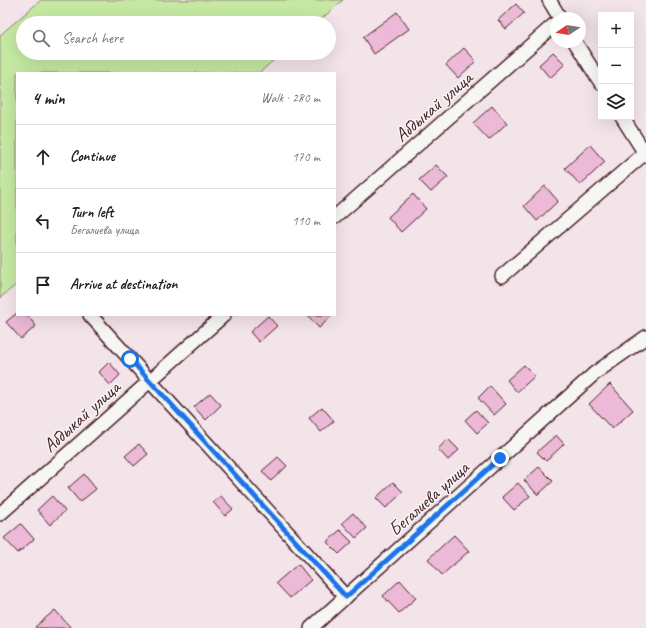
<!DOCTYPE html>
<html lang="en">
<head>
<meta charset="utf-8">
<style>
  :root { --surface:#fff; --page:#f2f2f2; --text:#222; --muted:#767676; --line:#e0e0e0 }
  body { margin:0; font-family:Caveat,sans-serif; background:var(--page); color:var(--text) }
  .controls { position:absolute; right:12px; top:12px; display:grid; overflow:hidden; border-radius:0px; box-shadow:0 4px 16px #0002 }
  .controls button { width:36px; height:36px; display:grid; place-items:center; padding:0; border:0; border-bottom:1px solid var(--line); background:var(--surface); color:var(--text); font:20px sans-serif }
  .compass { position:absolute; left:550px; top:12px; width:36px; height:36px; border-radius:50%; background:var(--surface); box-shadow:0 4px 16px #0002; rotate:258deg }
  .stop { position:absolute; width:12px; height:12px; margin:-9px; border:3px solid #1a73e8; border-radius:50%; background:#fff }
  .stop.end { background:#1a73e8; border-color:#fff; box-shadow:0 1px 4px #0008 }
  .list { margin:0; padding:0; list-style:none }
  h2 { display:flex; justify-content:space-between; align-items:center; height:52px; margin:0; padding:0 16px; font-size:17px }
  h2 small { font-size:13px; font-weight:400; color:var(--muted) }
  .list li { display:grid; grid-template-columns:26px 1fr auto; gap:12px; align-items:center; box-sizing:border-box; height:64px; padding:0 16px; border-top:1px solid var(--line) }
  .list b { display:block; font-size:15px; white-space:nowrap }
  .list p { margin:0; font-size:13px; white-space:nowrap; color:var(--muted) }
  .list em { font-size:13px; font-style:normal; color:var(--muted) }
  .icon { flex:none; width:22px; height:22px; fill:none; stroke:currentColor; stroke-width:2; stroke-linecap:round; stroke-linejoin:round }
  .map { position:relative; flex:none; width:646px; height:628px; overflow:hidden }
  .search { position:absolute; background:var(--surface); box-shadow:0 4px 16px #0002; left:16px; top:16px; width:320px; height:44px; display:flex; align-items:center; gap:10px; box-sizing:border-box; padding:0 14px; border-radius:22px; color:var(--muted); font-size:15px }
  .panel { position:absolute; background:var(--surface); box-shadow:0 4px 16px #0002; left:16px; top:72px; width:320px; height:244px; border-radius:0px }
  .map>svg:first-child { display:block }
  .green { fill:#c5e9a3; stroke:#888467 }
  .building { fill:#ecb9d6; stroke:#4a1f2b }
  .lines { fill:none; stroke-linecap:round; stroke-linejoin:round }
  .street-casing { stroke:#4a1f2b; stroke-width:16 }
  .street { stroke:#f6f6f2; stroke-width:13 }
  .route { stroke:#1a73e8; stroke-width:5 }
  .labels { text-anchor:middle; stroke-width:3; stroke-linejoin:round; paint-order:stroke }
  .street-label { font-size:19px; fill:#4a1f2b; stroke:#f6f6f2 }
</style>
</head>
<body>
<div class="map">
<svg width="646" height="628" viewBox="0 0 646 628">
  <rect width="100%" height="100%" fill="#f3e4ea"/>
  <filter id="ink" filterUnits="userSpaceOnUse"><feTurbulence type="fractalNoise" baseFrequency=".025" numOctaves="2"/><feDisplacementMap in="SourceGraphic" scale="8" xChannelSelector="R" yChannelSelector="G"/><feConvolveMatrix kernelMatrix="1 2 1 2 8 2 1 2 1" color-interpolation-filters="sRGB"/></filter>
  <g filter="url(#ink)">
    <polygon class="green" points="41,0 343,0 317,23 23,23 23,53 282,53 259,73 17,73 17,284 0,298 0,35"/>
    <g class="building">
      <polygon points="516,4 524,13 506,29 498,20"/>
      <polygon points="397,12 409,29 374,54 363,37"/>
      <polygon points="464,48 476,61 458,78 446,65"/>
      <polygon points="553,52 565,64 550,78 539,65"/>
      <polygon points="492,106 507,123 489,140 473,123"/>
      <polygon points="590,145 605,162 580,185 565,168"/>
      <polygon points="436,165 448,177 431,192 419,180"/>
      <polygon points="545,186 558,201 537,221 524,206"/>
      <polygon points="413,194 426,209 401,232 388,217"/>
      <polygon points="17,313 17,315 27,315 36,326 21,339 6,322"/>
      <polygon points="307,315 333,315 319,328"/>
      <polygon points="268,316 277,326 259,342 250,332"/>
      <polygon points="109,362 120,375 110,385 99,372"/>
      <polygon points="524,365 535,376 517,392 507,380"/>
      <polygon points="610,384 633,410 612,429 589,404"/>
      <polygon points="490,386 506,404 494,415 478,398"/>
      <polygon points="210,393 221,405 206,420 194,407"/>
      <polygon points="322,407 334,421 321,432 309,418"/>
      <polygon points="476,410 488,423 477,433 465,420"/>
      <polygon points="556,435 564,444 546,461 537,452"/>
      <polygon points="448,439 459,450 448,460 438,449"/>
      <polygon points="139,444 148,454 134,466 125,456"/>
      <polygon points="278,457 287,466 271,481 262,471"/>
      <polygon points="539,467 553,481 538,495 524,480"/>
      <polygon points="84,474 96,489 80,502 68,488"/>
      <polygon points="393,482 403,492 386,508 376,498"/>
      <polygon points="518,483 530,496 514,510 502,497"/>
      <polygon points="52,496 65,511 50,525 37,510"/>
      <polygon points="221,496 233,509 225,516 213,502"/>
      <polygon points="353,513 367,528 356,538 342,523"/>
      <polygon points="21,524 34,539 18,553 4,538"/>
      <polygon points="340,530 352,542 339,554 327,542"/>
      <polygon points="454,535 469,551 442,575 428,559"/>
      <polygon points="298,564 311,580 290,598 276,583"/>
      <polygon points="400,580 416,598 399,613 383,596"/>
      <polygon points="55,610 71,628 36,628 35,627"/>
    </g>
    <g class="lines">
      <defs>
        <g id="street">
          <polyline points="549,0 560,18"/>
          <polyline points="575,42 601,83"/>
          <polyline points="622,117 646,155"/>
          <polyline points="335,217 556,23"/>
          <polyline points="502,276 645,153"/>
          <polyline points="90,315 346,597"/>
          <polyline points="0,514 224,315"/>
          <polyline points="311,628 595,373 646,337"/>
        </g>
      </defs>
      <use href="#street" class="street-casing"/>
      <use href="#street" class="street"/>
    </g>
  </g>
  <g class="lines" filter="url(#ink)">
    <polyline class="route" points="130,359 346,597 500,458"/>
  </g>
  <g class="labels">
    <g class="street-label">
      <text transform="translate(433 106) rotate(-41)" y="7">Абдыкай улица</text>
      <text transform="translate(81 416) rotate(-42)" y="7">Абдыкай улица</text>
      <text transform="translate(428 498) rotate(-42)" y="7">Бегалиева улица</text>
    </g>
  </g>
</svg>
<div class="controls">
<button>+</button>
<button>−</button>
<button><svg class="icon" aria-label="layers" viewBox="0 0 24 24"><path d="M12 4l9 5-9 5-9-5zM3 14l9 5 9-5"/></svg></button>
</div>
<svg class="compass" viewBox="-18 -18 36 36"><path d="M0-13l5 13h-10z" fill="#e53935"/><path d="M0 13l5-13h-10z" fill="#767676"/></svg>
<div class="stop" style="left:130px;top:359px"></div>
<div class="stop end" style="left:500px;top:458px"></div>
<div class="search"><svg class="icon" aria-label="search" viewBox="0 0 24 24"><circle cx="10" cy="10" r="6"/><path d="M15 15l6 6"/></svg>Search here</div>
<section class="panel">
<h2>4 min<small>Walk · 280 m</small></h2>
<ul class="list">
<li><svg class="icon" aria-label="ahead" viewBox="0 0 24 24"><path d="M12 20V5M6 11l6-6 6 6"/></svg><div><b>Continue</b></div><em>170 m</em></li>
<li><svg class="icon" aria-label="left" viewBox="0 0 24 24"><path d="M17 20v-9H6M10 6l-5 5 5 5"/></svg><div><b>Turn left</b><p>Бегалиева улица</p></div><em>110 m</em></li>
<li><svg class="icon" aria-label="arrive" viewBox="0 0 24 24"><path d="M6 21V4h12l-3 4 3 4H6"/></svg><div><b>Arrive at destination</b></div></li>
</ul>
</section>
</div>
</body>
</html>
